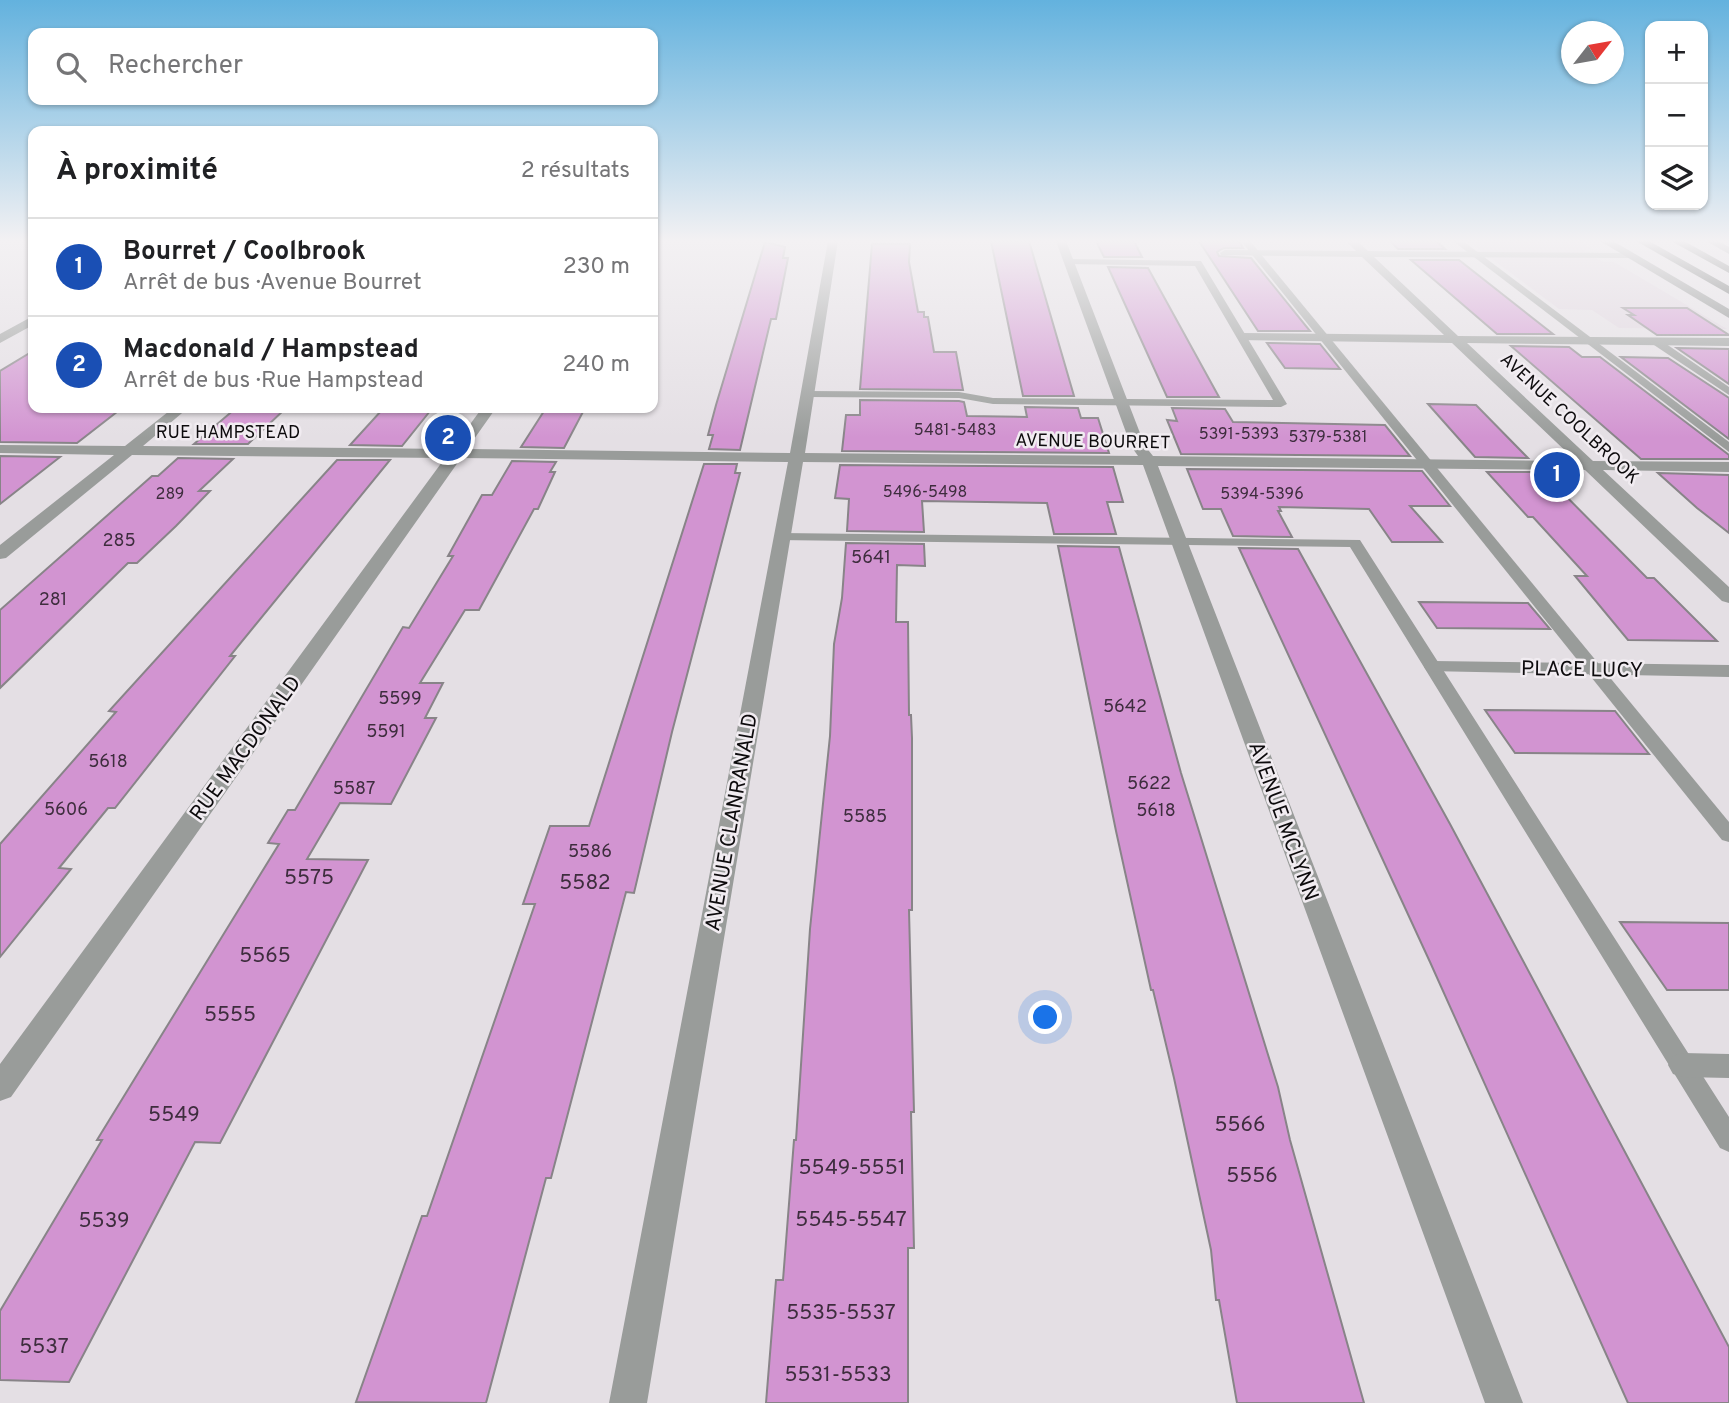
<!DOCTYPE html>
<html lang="fr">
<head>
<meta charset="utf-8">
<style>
  :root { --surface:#fff; --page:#f6f6f6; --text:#202124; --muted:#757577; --line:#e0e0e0; --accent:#1b8663 }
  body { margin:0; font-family:Overpass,sans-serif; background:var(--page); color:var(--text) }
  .controls { position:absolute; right:21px; top:21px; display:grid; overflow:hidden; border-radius:14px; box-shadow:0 2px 5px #0004 }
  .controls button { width:63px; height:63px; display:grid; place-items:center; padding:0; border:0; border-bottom:2px solid var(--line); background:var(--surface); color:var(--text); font:35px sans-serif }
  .compass { position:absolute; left:1561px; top:21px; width:63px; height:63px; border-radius:50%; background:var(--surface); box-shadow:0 2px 5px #0004; rotate:59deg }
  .you { position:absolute; left:1046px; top:1018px; width:24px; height:24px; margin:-18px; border:5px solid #fff; border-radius:50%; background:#1a73e8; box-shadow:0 0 0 10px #1a73e833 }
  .badge { display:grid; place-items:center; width:46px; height:46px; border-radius:50%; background:var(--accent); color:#fff; font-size:23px; font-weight:700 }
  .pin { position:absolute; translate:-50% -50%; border:4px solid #fff; box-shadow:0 2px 7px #0006 }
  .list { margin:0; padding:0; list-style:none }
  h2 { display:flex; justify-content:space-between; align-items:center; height:91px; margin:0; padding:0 28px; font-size:30px }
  h2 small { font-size:23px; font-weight:400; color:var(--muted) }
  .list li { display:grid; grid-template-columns:46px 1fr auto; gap:21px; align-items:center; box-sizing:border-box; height:98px; padding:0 28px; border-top:2px solid var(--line) }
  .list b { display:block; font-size:26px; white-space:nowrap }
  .list p { margin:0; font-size:23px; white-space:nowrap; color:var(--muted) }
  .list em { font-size:23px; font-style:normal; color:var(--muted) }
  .icon { flex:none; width:38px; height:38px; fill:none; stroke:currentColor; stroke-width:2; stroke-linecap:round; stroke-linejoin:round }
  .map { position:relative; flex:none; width:1729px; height:1403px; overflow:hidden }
  .search { position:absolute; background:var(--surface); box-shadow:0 2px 5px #0004; left:28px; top:28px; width:630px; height:77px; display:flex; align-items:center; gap:18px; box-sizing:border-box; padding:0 24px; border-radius:14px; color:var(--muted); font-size:26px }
  .panel { position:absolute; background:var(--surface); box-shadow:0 2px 5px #0004; left:28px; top:126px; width:630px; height:287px; border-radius:14px }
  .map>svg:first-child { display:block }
  .built { fill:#ded3dd }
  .building { fill:#d294d1; stroke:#888488; stroke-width:2 }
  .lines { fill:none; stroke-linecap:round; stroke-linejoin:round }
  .lane { fill:#999c9a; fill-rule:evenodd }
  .street { fill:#999c9a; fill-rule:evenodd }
  .secondary { fill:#777b79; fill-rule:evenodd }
  .highway { fill:#4a4f4c; fill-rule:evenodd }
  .labels { text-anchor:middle; stroke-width:5; stroke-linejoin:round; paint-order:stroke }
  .far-number-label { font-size:16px; fill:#3e2d3e }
  .far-street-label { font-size:18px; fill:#0d0b0d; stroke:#f1ecf1 }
  .number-label { font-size:18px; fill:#3e2d3e }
  .street-label { font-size:21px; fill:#0d0b0d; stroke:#f1ecf1 }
  .near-number-label { font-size:21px; fill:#3e2d3e }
</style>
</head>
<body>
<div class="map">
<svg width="1729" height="1403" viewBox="0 0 1729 1403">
  <rect width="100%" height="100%" fill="#e4dfe4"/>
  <polygon class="built" points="1468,241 1579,241 1592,249 1583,251 1603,262 1614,262 1727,329 1619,328 1592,310 1559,309"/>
  <g class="building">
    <polygon points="991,241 1029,241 1074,396 1023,396"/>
    <polygon points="1096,241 1134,241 1142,257 1104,257"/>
    <polygon points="1199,241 1239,241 1243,248 1224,248 1217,252 1219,256 1251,258 1310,331 1258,331"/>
    <polygon points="1390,241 1436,241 1445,249 1398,249"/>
    <polygon points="765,242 785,247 783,258 788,258 776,319 771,319 740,450 709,449 713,435 708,435 716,405"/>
    <polygon points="872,244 910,244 909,262 918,312 924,312 924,317 928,317 934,352 956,352 963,390 860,389"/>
    <polygon points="1411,260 1459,260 1553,334 1497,334"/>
    <polygon points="1108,267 1148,268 1219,397 1167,397"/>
    <polygon points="1623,308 1687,308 1729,335 1657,335 1628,315 1634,315"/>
    <polygon points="1267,343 1320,344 1340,369 1285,368"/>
    <polygon points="1511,346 1569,347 1582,357 1600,357 1729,455 1729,459 1641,459"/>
    <polygon points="1677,348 1729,349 1729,384"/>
    <polygon points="33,351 33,408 122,408 77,443 0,442 0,371"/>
    <polygon points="1621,357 1668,358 1729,398 1729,439"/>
    <polygon points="860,400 959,401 964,402 967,416 1027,417 1025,407 1078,408 1081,418 1098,418 1109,453 842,451 846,415 860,415"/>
    <polygon points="1428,404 1476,405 1528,458 1475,457"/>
    <polygon points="236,408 286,408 248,444 194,444"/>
    <polygon points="546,408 585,408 564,448 521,447"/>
    <polygon points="1172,408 1225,409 1233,422 1385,425 1410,456 1181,454 1167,420 1177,421"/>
    <polygon points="381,411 430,411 402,446 350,445"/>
    <polygon points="0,456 60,457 0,504"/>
    <polygon points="178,458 233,459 199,491 210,491 176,526 137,563 128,563 0,688 0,610 152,476 158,476"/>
    <polygon points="337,460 390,460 230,656 235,656 115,808 108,808 59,868 71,869 0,957 0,844 116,712 109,711"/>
    <polygon points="512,461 556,462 550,472 555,472 538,509 534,509 479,610 465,610 420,683 443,683 425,718 436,718 391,804 340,803 307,859 368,860 220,1143 195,1142 69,1382 0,1380 0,1311 102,1140 97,1140 279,844 268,843 288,810 295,810 403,627 409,628 453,556 448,556 482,495 492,495"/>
    <polygon points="704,464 737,464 735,473 740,473 672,732 634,893 626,892 551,1178 546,1178 486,1403 356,1402 422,1216 427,1216 535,904 523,904 550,826 589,826"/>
    <polygon points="840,465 1113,467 1123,502 1107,502 1116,534 1054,534 1047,503 922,501 924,532 847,531 849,499 835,498"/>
    <polygon points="1187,469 1422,471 1450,506 1410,506 1442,542 1392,542 1369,509 1279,507 1281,511 1278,511 1292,537 1233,536 1221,509 1203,509"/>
    <polygon points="1487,472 1542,472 1647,578 1654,578 1717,641 1628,640 1575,576 1587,576 1533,517 1528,517"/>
    <polygon points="1658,473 1729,475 1729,533 1697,508"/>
    <polygon points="846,543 924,544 925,566 897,565 896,622 908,622 909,715 911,715 912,738 912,910 909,910 914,1112 911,1112 914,1248 908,1248 908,1403 766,1403 776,1280 783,1280 794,1140 796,1140 810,929 830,736 834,644 842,598"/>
    <polygon points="1058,546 1119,547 1181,773 1278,1087 1290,1140 1364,1403 1237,1403 1219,1300 1216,1300 1211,1250 1174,1078 1153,990 1151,990 1116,831"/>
    <polygon points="1239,548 1298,549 1450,824 1729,1347 1729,1403 1628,1403 1430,962"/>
    <polygon points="1419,602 1528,603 1550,629 1437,628"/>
    <polygon points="1485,710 1615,711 1649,754 1515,753"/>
    <polygon points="1620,922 1729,923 1729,990 1667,990"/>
  </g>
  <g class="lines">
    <g class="lane">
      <polygon points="1241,241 1250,241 1729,822 1729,842 1722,840"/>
      <polygon points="1453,241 1463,241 1729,442 1729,452"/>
      <polygon points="1070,259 1201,261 1287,404 1281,407 993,404 959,398 809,397 803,394 809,391 959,392 993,398 1273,400 1195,266 1067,264 1067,260"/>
      <polygon points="1651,339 1659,339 1729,387 1729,395 1651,343"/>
      <polygon points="781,533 1360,540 1729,1117 1729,1152 1720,1148 1350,547 776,540 776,534"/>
    </g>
    <g class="street">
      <polygon points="828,241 838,241 805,453 1138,456 1131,446 1056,241 1066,241 1145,446 1153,456 1576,461 1452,343 1238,340 1238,334 1242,333 1444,335 1362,257 1221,255 1220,253 1225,250 1356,251 1346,241 1357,241 1368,251 1629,253 1633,254 1633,258 1374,257 1458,336 1729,338 1729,346 1467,343 1593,461 1729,462 1729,472 1603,470 1729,587 1729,603 1722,601 1585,470 1158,466 1523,1403 1485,1403 1143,465 803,462 647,1403 609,1403 788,462 461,458 11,1097 0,1101 0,1064 445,458 132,455 6,558 0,559 0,545 114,455 0,453 0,445 125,446 173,408 188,408 143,446 452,449 482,408 496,408 467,449 790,453"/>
      <polygon points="33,316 33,325 0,343 0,334"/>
      <polygon points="1434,661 1729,665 1729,677 1427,671 1424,667 1427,663"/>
      <polygon points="1683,1053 1729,1054 1729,1078 1683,1077 1673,1074 1668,1065 1673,1056"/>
    </g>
    <g class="secondary">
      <polygon points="1600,241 1613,241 1729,309 1729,318"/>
      <polygon points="1706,241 1719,241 1729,247 1729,254"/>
    </g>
    <g class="highway">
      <polygon points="1636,241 1649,241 1729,286 1729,294"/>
      <polygon points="1671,241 1684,241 1729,266 1729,273"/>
    </g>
  </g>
  <linearGradient id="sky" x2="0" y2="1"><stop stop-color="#63b2de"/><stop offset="0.55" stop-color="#f3f1f3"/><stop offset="1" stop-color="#f3f1f3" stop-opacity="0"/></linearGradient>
  <rect width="1729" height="438" fill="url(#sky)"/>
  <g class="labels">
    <g class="far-number-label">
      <text x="955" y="435">5481-5483</text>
      <text x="1239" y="439">5391-5393</text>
      <text x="1328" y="442">5379-5381</text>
      <text x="925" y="497">5496-5498</text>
      <text x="170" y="499">289</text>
      <text x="1262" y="499">5394-5396</text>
    </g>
    <g class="far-street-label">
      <text transform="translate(1570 418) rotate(43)" y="6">AVENUE COOLBROOK</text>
      <text x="228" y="438">RUE HAMPSTEAD</text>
      <text transform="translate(1093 441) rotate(1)" y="6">AVENUE BOURRET</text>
    </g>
    <g class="number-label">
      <text x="119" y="546">285</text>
      <text x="871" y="563">5641</text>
      <text x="53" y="605">281</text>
      <text x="400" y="704">5599</text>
      <text x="1125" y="712">5642</text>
      <text x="386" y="737">5591</text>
      <text x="108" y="767">5618</text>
      <text x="1149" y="789">5622</text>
      <text x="354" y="794">5587</text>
      <text x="66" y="815">5606</text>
      <text x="1156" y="816">5618</text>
      <text x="865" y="822">5585</text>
      <text x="590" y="857">5586</text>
    </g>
    <g class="street-label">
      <text transform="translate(1582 669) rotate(1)" y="7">PLACE LUCY</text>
      <text transform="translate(245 748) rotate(-54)" y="7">RUE MACDONALD</text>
      <text transform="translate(1284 821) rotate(70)" y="7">AVENUE MCLYNN</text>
      <text transform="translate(731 822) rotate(-80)" y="7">AVENUE CLANRANALD</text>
    </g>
    <g class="near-number-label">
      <text x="309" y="884">5575</text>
      <text x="585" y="889">5582</text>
      <text x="265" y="962">5565</text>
      <text x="230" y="1021">5555</text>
      <text x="174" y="1121">5549</text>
      <text x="1240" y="1131">5566</text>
      <text x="852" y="1174">5549-5551</text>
      <text x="1252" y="1182">5556</text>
      <text x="851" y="1226">5545-5547</text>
      <text x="104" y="1227">5539</text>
      <text x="841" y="1319">5535-5537</text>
      <text x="44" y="1353">5537</text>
      <text x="838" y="1381">5531-5533</text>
    </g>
  </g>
</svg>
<div class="controls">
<button>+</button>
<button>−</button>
<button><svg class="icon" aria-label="layers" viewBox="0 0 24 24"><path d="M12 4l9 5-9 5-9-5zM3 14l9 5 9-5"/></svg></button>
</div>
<svg class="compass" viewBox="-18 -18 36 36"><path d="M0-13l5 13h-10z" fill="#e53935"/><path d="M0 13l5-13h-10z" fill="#757577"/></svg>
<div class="you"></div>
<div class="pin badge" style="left:1557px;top:475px;background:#1a4fb4">1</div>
<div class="pin badge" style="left:448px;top:438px;background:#1a4fb4">2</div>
<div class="search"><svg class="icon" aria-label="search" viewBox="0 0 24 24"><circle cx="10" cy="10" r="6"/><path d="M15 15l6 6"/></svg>Rechercher</div>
<section class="panel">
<h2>À proximité<small>2 résultats</small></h2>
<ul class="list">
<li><span class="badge" style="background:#1a4fb4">1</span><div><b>Bourret / Coolbrook</b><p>Arrêt de bus · Avenue Bourret</p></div><em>230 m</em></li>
<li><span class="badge" style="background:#1a4fb4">2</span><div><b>Macdonald / Hampstead</b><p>Arrêt de bus · Rue Hampstead</p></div><em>240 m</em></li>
</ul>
</section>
</div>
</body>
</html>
